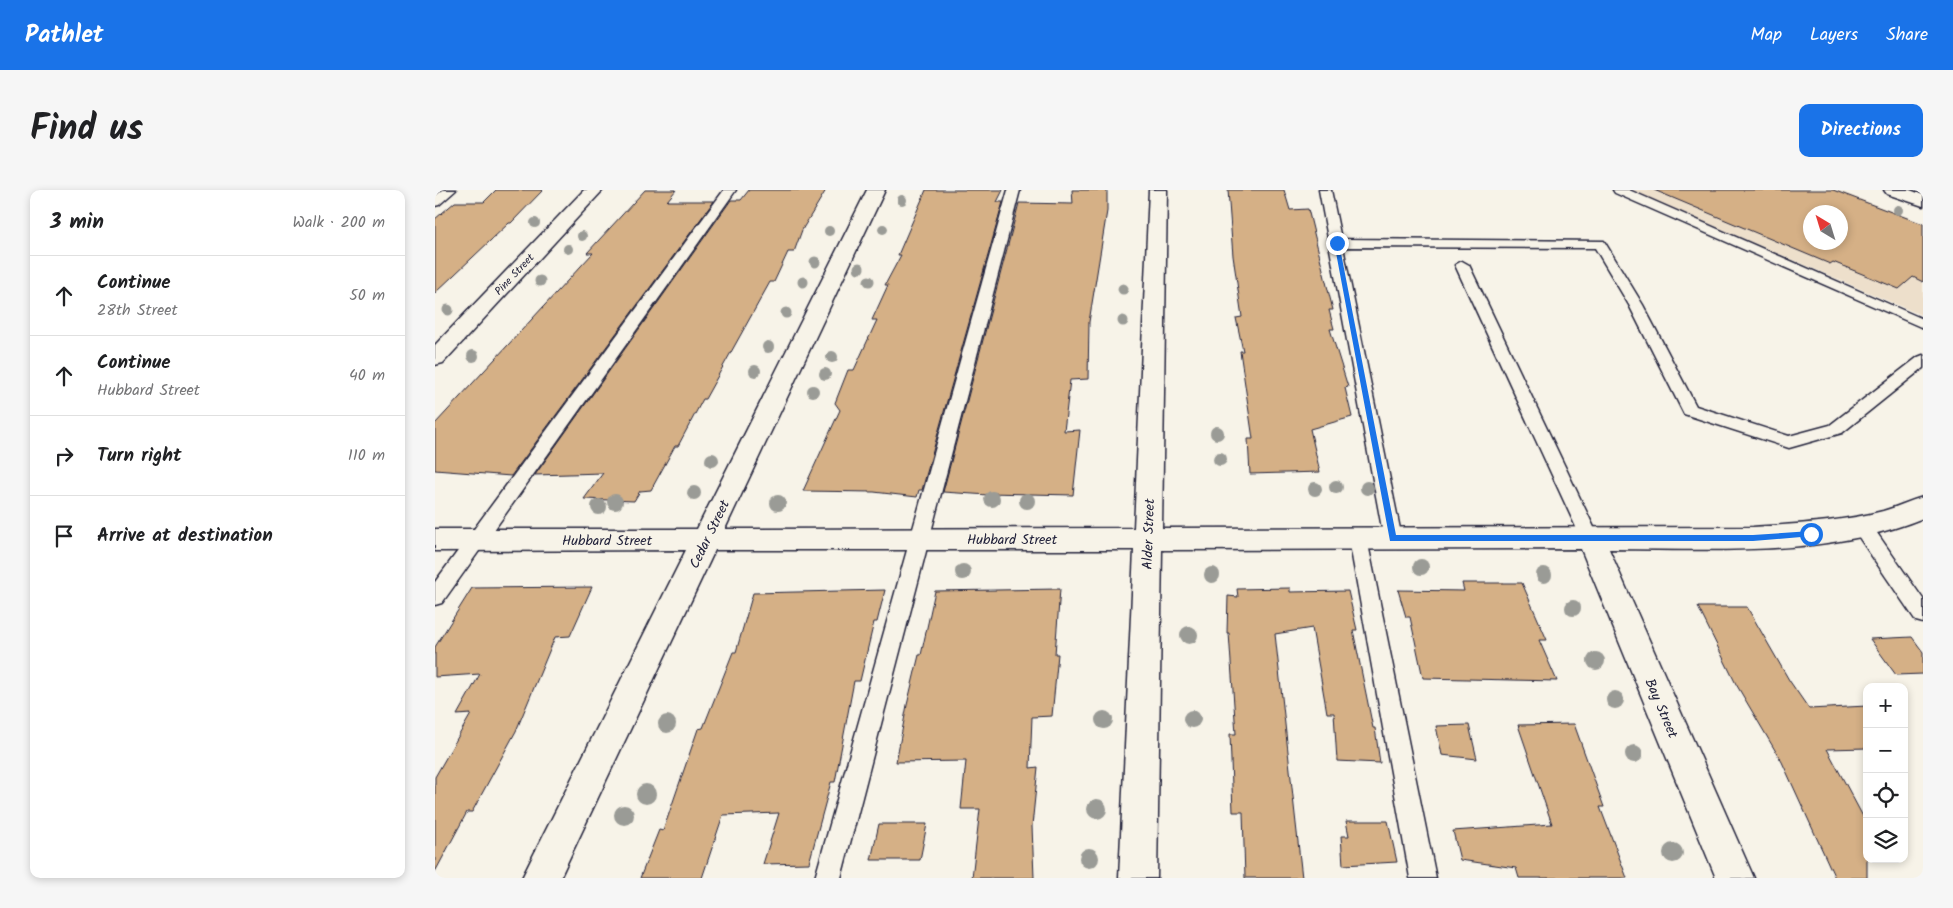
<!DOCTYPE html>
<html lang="en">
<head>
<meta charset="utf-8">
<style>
  :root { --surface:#fff; --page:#f6f6f6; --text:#202124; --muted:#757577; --line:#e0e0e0; --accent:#1a73e8 }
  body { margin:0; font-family:Kalam,sans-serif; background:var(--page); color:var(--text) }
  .controls { position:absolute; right:15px; bottom:15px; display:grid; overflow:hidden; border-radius:10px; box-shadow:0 2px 8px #0003 }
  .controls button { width:45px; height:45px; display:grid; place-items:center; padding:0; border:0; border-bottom:1px solid var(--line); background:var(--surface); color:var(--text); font:25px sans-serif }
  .compass { position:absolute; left:1368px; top:15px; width:45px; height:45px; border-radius:50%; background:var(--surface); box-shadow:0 2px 8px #0003; rotate:322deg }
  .stop { position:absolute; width:15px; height:15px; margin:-11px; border:4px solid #1a73e8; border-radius:50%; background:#fff }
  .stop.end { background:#1a73e8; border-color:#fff; box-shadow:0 1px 5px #0008 }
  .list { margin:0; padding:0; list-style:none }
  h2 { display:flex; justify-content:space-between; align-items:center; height:65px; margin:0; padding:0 20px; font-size:21px }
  h2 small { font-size:16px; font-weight:400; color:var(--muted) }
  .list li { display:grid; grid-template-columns:32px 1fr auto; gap:15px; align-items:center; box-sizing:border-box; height:80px; padding:0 20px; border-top:1px solid var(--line) }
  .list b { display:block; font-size:19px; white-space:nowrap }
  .list p { margin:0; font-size:16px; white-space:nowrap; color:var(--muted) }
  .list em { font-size:16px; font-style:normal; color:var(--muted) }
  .icon { flex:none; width:28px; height:28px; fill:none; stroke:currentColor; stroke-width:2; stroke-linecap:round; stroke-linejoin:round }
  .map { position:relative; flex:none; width:1488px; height:688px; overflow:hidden; border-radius:10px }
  header { display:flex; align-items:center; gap:30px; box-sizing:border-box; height:70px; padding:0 25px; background:var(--accent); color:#fff }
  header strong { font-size:24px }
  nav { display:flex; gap:28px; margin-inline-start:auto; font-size:18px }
  .intro { display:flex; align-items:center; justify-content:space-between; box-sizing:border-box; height:120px; padding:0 30px }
  h1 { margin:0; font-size:35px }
  .button { padding:12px 22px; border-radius:10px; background:var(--accent); color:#fff; font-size:18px; font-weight:700 }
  main { display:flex; gap:30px; padding:0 30px }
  aside { flex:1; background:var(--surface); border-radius:10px; box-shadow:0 2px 8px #0003 }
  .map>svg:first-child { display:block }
  .built { fill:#eddfcb; fill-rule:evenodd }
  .building { fill:#d5b086; stroke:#22223b; fill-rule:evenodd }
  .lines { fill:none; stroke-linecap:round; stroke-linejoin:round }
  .lane-casing { stroke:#22223b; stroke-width:3 }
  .street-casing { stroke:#22223b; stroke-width:3 }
  .secondary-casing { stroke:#22223b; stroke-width:3 }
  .lane { fill:#f7f3e8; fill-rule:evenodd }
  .street { fill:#f7f3e8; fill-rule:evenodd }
  .secondary { fill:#f7f3e8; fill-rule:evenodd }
  .tree { fill:#9a9b96 }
  .route { fill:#1a73e8 }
  .labels { text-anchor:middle; stroke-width:4; stroke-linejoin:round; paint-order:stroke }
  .far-street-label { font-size:11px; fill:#22223b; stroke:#f7f3e8 }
  .street-label { font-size:14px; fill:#22223b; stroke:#f7f3e8 }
</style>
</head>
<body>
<header>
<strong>Pathlet</strong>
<nav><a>Map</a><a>Layers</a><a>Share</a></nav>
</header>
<div class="intro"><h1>Find us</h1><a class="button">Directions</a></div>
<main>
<aside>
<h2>3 min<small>Walk · 200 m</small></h2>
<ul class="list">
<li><svg class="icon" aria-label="ahead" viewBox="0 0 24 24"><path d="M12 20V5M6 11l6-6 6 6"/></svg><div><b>Continue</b><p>28th Street</p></div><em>50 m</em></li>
<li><svg class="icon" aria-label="ahead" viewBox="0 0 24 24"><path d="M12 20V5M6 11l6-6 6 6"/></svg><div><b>Continue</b><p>Hubbard Street</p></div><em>40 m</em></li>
<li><svg class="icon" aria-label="right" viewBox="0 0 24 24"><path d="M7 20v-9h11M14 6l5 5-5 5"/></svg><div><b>Turn right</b></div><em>110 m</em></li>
<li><svg class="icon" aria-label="arrive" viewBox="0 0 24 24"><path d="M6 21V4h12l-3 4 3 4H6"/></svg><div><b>Arrive at destination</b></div></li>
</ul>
</aside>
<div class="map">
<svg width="1488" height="688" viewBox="0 0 1488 688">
  <rect width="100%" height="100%" fill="#f7f3e8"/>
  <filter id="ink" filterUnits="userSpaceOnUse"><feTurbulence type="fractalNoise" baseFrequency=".02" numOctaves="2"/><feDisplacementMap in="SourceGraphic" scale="10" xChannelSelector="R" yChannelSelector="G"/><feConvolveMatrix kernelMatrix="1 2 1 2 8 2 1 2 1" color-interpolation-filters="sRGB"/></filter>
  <g filter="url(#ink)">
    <path class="built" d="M 1196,0 L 1401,0 L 1488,33 L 1488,126 ZM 1376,22 L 1406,22 L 1406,52 L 1376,52 Z"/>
    <g class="building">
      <polygon points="61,0 108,0 76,33 74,33 0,103 0,29 20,12 49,12"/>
      <polygon points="210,0 241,0 232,11 279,11 76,286 0,280 0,234 158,63 152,63"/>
      <polygon points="314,0 391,0 367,40 359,62 353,62 339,92 335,92 270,209 268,209 243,256 240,256 216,300 205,301 199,311 149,309 168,283 100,285 296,10 306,10"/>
      <polygon points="491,0 568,0 562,12 568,12 487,300 484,300 482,307 439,302 368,301 405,220 400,213 413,180 419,180 442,130 437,130 453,95 450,95 466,65 463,65"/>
      <polygon points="637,0 672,0 672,21 654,132 653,189 635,190 629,241 645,240 638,305 554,303 553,305 508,302 584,13 638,14"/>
      <polygon points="793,0 849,0 855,20 873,19 898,120 894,120 899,139 895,139 913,197 910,198 917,227 875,239 885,282 815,284 813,249 818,249 805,161 808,161 801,128 807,127 798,66"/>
      <path d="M 1219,0 L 1398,0 L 1488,34 L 1488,92 L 1478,87 L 1464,99 L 1398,72 L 1395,74 ZM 1376,22 L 1406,22 L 1406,52 L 1376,52 Z"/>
      <polygon points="1027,393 1087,393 1112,450 1104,450 1122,491 988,488 975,427 971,427 963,400 1029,401"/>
      <polygon points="157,397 135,446 120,447 81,541 37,622 32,622 0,682 0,587 36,524 22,525 45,484 0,487 0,457 37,398"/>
      <polygon points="855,398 855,402 913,401 922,440 918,440 938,538 940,538 945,573 902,571 899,523 892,523 877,438 840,444 867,688 810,688 808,622 798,622 795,544 801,544 794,443 792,443 793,406 803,407 802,399"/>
      <polygon points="625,399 620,464 623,464 617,526 597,527 595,578 603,577 597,636 599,688 537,688 545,619 526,619 531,571 461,572 472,515 484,465 486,465 500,401"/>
      <polygon points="450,400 442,432 439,432 425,491 419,491 400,592 396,592 374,673 328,674 344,623 288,625 267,688 205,688 224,640 228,641 263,539 268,538 298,462 301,462 318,403"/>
      <polygon points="1263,417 1312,417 1354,490 1374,519 1432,516 1432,558 1392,559 1432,634 1432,688 1400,688 1347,572 1301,494"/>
      <polygon points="1477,447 1488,462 1488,484 1461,485 1435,449"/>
      <polygon points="1139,534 1169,617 1165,617 1192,688 1084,688 1081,678 1025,670 1018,641 1117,634 1083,535"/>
      <polygon points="1034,535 1042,569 1007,565 1001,536"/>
      <polygon points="911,631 953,631 962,672 908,675 906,646 914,646"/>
      <polygon points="444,634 492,634 485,670 436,670"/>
    </g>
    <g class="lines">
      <defs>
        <g id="lane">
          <polygon points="8,0 21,0 4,15 0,16 0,6"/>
          <polygon points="289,0 301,0 7,413 0,415 0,392"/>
          <polygon points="573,0 585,0 406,688 380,688"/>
          <polygon points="884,0 896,0 906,49 1169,51 1208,115 1261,216 1354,246 1395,235 1483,167 1488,165 1488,178 1407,243 1354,258 1249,224 1194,115 1160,58 908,57 967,349 965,354 958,356 951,354 949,349"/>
          <polygon points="1178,0 1194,0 1488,129 1488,138 1180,3"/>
          <polygon points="1027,71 1034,75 1164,348 1162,353 1155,355 1148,353 1146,348 1020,75"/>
          <polygon points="1426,328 1433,330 1488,409 1488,433 1481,431 1419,340 1417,335 1419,330"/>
          <polygon points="923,342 930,344 932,349 1001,688 975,688 914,349 916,344"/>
        </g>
        <g id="street">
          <polygon points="149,0 168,0 8,173 0,175 0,155"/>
          <path d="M 432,0 L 450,0 L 290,339 L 699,338 L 714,0 L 732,0 L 727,338 L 1318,337 C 1361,334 1406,332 1448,321 C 1462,317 1474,311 1488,307 L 1488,328 C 1390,368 1277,359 1174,359 L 1319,688 L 1281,688 L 1146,359 L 727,360 L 722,688 L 684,688 L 699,360 L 280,360 L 125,688 L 87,688 L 251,360 L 0,361 L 0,339 L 262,339 Z"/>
        </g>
        <polygon id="secondary" points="1449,0 1475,0 1488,5 1488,16 1452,4"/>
      </defs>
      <use href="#lane" class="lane-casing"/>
      <use href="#street" class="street-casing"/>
      <use href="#secondary" class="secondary-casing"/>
      <use href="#lane" class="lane"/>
      <use href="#street" class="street"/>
      <use href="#secondary" class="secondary"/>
    </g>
    <g class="tree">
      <circle cx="467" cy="10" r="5"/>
      <circle cx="1463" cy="20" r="5"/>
      <circle cx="100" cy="33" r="5"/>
      <circle cx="448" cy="39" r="5"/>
      <circle cx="394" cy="41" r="5"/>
      <circle cx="147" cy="46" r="5"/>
      <circle cx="133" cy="59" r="5"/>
      <circle cx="380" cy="72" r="5.5"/>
      <circle cx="424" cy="78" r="5.5"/>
      <circle cx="105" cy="91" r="5.5"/>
      <circle cx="434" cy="91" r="5.5"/>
      <circle cx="368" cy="92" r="5.5"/>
      <circle cx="688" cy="99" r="5.5"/>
      <circle cx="13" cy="120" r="5.5"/>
      <circle cx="351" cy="123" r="5.5"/>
      <circle cx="688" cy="131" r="5.5"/>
      <circle cx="333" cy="157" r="6"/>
      <circle cx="38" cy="166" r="6"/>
      <circle cx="397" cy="167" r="6"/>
      <circle cx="320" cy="181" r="6"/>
      <circle cx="390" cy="184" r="6"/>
      <circle cx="378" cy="201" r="6"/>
      <circle cx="782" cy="243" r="7"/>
      <circle cx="785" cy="269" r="7"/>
      <circle cx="277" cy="270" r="7"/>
      <circle cx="901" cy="297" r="7"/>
      <circle cx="932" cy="298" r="7"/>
      <circle cx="880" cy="299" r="7"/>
      <circle cx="259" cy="303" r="7"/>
      <circle cx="557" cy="309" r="8"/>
      <circle cx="592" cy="311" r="8"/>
      <circle cx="180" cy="312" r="8"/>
      <circle cx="343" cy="313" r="8"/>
      <circle cx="164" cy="317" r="8"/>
      <circle cx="986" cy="377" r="8"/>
      <circle cx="528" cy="382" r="8"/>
      <circle cx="777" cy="385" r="8"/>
      <circle cx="1109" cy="385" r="8"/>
      <circle cx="1138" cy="418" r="8"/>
      <circle cx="754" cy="445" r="9"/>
      <circle cx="1161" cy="471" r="9"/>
      <circle cx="1180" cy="510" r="9"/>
      <circle cx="757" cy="529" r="9"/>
      <circle cx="669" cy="530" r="9"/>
      <circle cx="232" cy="534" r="9"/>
      <circle cx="1199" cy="564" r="9"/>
      <circle cx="211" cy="604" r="10"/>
      <circle cx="662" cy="619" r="10"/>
      <circle cx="189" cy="625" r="10"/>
      <circle cx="1238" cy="663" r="10"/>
      <circle cx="654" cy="668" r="10"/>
    </g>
  </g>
  <polygon class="route" points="899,52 904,53 961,345 1318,345 1376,341 1380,344 1378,346 1318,351 955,351"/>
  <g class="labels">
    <g class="far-street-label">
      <text transform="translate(79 84) rotate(-47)" y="4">Pine Street</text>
    </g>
    <g class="street-label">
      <text transform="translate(274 344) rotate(-64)" y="5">Cedar Street</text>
      <text transform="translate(713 344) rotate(-88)" y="5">Alder Street</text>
      <text x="577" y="354">Hubbard Street</text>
      <text x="172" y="355">Hubbard Street</text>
      <text transform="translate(1227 518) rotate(67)" y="5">Bay Street</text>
    </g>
  </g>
</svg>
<div class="controls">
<button>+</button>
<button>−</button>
<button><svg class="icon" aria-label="locate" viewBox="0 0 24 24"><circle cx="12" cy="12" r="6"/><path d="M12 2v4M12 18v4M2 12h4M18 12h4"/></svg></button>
<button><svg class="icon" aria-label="layers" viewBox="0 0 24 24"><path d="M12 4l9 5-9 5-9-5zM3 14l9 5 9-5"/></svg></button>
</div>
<svg class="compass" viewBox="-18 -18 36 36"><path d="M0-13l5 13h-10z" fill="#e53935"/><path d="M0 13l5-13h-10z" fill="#757577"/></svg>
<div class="stop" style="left:1376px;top:344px"></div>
<div class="stop end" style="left:902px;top:53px"></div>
</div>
</main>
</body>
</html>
